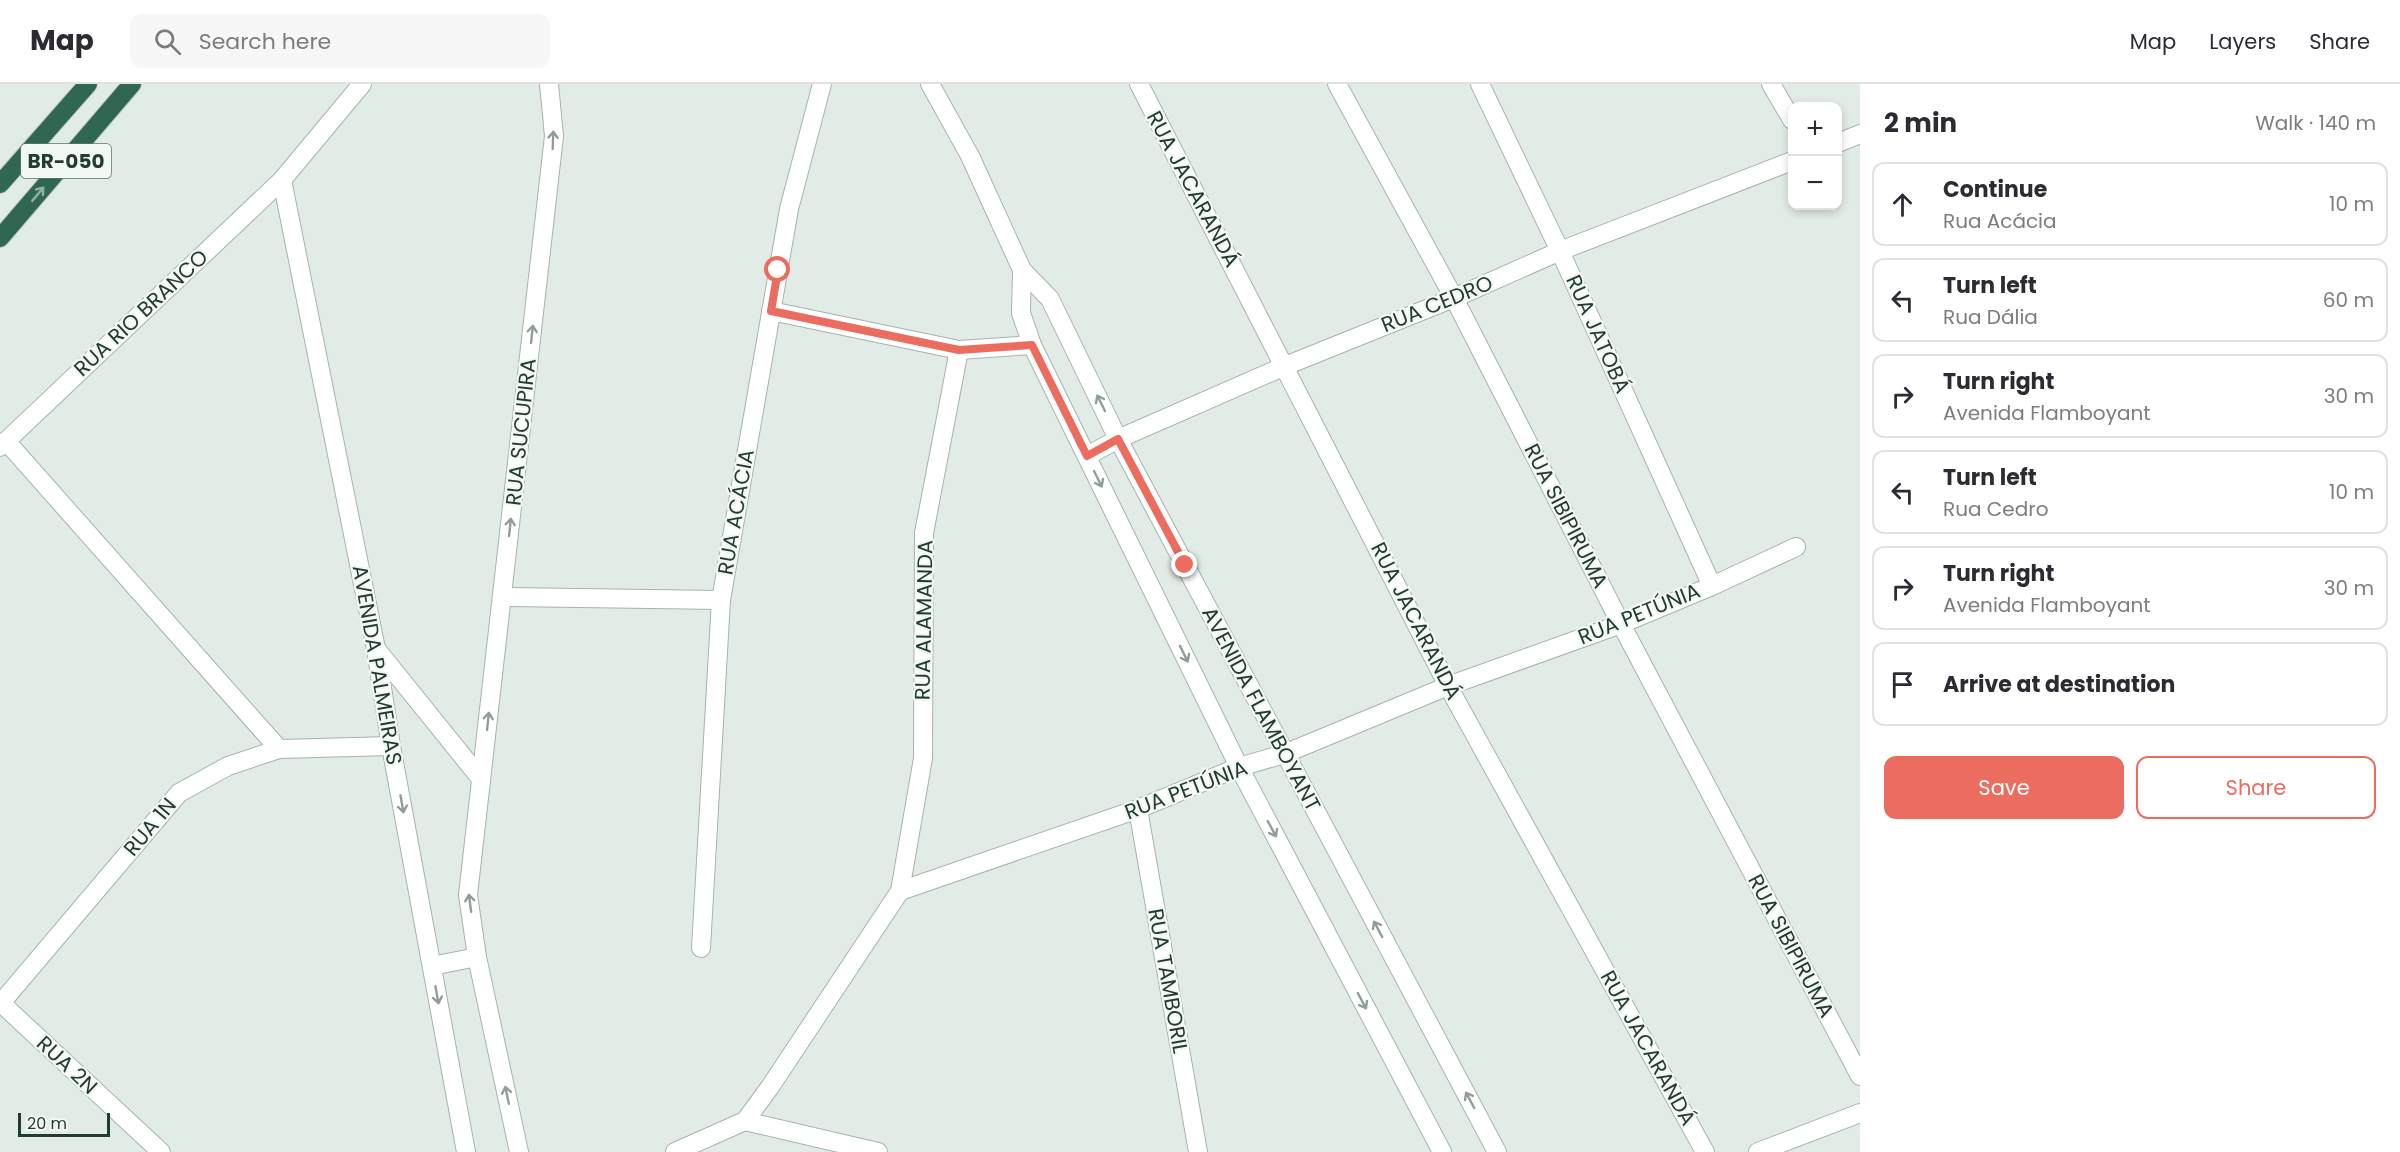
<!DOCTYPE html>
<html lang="en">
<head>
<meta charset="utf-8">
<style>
  :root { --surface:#fff; --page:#f7f7f7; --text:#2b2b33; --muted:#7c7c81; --line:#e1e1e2; --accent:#eb6d60 }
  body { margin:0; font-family:Poppins,sans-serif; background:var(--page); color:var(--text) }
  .controls { position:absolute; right:18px; top:18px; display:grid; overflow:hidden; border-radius:12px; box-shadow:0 3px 9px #0003 }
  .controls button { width:54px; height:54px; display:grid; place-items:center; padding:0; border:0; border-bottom:2px solid var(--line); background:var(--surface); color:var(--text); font:30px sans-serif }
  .scale { position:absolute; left:18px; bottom:15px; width:92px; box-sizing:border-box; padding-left:6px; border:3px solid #233c31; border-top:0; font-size:16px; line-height:21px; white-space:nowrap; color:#233c31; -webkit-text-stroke:4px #f2f8f4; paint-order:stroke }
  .stop { position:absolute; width:18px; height:18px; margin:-14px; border:4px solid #eb6d60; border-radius:50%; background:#fff }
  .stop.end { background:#eb6d60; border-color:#fff; box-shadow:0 2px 6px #0008 }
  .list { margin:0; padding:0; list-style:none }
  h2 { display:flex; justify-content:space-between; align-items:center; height:78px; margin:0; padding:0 24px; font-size:26px }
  h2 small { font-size:20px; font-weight:400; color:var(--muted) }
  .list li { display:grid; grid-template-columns:39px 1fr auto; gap:18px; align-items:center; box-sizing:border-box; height:84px; margin:0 12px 12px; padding:0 12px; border:2px solid var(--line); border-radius:12px }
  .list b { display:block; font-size:22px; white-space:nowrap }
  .list p { margin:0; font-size:20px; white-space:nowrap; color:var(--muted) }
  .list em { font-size:20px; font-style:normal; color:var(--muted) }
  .actions { display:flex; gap:12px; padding:18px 24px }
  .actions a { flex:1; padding:14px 0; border:2px solid var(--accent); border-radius:12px; text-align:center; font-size:21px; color:var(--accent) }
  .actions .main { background:var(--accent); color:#fff }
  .icon { flex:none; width:33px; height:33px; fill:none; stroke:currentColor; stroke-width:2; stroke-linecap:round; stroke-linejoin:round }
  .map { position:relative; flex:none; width:1860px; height:1068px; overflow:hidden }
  header { display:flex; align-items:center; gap:36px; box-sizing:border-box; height:84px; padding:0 30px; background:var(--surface); border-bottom:2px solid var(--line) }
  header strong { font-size:28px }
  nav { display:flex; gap:33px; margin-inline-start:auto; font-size:21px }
  .search { width:420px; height:54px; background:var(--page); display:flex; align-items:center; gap:15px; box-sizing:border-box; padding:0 21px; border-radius:12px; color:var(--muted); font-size:22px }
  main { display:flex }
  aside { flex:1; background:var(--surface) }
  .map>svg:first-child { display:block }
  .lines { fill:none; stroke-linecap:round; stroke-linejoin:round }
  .minor-casing { stroke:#a5b4ac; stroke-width:20 }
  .highway-casing { stroke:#c1c8c5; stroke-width:20 }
  .minor { stroke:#fff; stroke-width:18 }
  .highway { stroke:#306753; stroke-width:18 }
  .oneway { stroke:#919e98 }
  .oneway2 { stroke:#91b0a4 }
  .route { stroke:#eb6d60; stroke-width:8 }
  .labels { text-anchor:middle; stroke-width:4.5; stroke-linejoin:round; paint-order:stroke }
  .shield { fill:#f2f8f4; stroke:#61746c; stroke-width:1.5 }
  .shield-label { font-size:20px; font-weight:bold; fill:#233c31 }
  .street-label { font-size:21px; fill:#233c31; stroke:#f2f8f4 }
</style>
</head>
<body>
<header>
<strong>Map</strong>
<div class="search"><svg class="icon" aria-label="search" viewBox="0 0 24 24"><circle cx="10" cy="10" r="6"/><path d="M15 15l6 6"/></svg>Search here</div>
<nav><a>Map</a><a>Layers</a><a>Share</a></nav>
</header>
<main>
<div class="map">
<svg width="1860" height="1068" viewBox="0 0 1860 1068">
  <rect width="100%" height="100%" fill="#e2ece6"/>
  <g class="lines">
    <defs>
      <g id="minor">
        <polyline points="930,0 970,72 1022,186 1050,215 1118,355 1497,1068"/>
        <polyline points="1139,0 1448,602 1705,1068"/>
        <polyline points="1337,0 1454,214 1621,540 1860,992"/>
        <polyline points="1480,0 1560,167 1712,502"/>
        <polyline points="1771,0 1792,36"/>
        <polyline points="1838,59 1860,50"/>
        <polyline points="282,96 376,565 391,662 466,1068"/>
        <polyline points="1022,186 1021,229 1032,261 1239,683 1442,1068"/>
        <polyline points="771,227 959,266 1032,261"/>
        <polyline points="6,357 279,665"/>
        <polyline points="0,363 282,96 362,0"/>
        <polyline points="1087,372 1118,355 1285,282 1454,214 1560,167 1792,77"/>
        <polyline points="502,513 721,516"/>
        <polyline points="377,566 481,695"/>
        <polyline points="1138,725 1198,1068"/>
        <polyline points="900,807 923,674 924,449 959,266"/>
        <polyline points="701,864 721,516 789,125 822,0"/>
        <polyline points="432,882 477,873"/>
        <polyline points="0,918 161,1068"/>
        <polyline points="1,919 179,709 228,682 279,665 391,662"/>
        <polyline points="745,1037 878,1068"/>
        <polyline points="519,1068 477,873 468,811 554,52 549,0"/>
        <polyline points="675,1068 745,1037 770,1003 900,807 1138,725 1239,683 1284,670 1448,602 1621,540 1712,502 1796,463"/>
        <polyline points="1758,1068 1860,1029"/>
      </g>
      <g id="highway">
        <polyline points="0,100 88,0"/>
        <polyline points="0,154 132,0"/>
      </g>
    </defs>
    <use href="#minor" class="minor-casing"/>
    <use href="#highway" class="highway-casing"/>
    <use href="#minor" class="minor"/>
    <use href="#highway" class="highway"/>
  </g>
  <defs><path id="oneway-shaft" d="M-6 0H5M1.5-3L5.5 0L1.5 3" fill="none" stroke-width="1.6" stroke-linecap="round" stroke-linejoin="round" transform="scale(1.5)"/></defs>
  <g class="oneway">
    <use href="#oneway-shaft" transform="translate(553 56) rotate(-88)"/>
    <use href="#oneway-shaft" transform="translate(532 250) rotate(-84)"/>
    <use href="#oneway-shaft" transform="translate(1101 319) rotate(-116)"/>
    <use href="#oneway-shaft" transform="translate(1098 395) rotate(64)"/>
    <use href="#oneway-shaft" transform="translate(510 443) rotate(-84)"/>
    <use href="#oneway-shaft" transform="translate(1184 570) rotate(64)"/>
    <use href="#oneway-shaft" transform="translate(488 637) rotate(-84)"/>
    <use href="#oneway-shaft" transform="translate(402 720) rotate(80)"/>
    <use href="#oneway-shaft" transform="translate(1272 745) rotate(62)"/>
    <use href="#oneway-shaft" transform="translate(470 819) rotate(-97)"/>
    <use href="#oneway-shaft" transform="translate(1378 845) rotate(-118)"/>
    <use href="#oneway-shaft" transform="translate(437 911) rotate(80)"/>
    <use href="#oneway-shaft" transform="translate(1362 917) rotate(62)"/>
    <use href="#oneway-shaft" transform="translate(507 1011) rotate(-102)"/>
    <use href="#oneway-shaft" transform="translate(1470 1016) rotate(-118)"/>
  </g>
  <use class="oneway2" href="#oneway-shaft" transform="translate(38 110) rotate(-50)"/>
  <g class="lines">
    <polyline class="route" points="778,186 771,227 959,266 1032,261 1087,372 1118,355 1185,481"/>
  </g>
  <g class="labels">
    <rect class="shield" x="21" y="60" width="90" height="34" rx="4.5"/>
    <g class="shield-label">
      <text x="66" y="84">BR-050</text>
    </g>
    <g class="street-label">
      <text transform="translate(1193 105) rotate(62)" y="7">RUA JACARANDÁ</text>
      <text transform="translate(1437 220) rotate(-22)" y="7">RUA CEDRO</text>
      <text transform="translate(141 229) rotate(-43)" y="7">RUA RIO BRANCO</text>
      <text transform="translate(1598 250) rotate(66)" y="7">RUA JATOBÁ</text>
      <text transform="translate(521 348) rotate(-84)" y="7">RUA SUCUPIRA</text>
      <text transform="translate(736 428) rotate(-80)" y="7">RUA ACÁCIA</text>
      <text transform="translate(1566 432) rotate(63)" y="7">RUA SIBIPIRUMA</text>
      <text transform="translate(1639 530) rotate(-22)" y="7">RUA PETÚNIA</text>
      <text transform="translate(924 536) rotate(-89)" y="7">RUA ALAMANDA</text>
      <text transform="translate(1416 537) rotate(63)" y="7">RUA JACARANDÁ</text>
      <text transform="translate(377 581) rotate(80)" y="7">AVENIDA PALMEIRAS</text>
      <text transform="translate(1261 625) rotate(62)" y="7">AVENIDA FLAMBOYANT</text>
      <text transform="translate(1186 706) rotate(-21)" y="7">RUA PETÚNIA</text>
      <text transform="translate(150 743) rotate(-50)" y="7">RUA 1N</text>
      <text transform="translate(1791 862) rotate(62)" y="7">RUA SIBIPIRUMA</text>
      <text transform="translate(1168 897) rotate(80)" y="7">RUA TAMBORIL</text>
      <text transform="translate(1648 964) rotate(61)" y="7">RUA JACARANDÁ</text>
      <text transform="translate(67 981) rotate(43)" y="7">RUA 2N</text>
    </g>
  </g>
</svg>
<div class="controls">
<button>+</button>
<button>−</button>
</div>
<div class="scale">20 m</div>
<div class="stop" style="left:778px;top:186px"></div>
<div class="stop end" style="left:1185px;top:481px"></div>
</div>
<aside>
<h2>2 min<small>Walk · 140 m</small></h2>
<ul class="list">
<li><svg class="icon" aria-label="ahead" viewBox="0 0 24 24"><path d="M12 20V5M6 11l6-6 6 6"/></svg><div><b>Continue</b><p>Rua Acácia</p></div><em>10 m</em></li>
<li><svg class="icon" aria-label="left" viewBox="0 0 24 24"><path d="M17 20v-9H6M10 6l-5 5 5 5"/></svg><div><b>Turn left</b><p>Rua Dália</p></div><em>60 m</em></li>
<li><svg class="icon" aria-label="right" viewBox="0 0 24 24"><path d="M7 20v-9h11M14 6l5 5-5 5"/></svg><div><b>Turn right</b><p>Avenida Flamboyant</p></div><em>30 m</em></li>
<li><svg class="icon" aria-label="left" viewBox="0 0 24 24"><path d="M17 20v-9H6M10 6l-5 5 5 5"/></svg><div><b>Turn left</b><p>Rua Cedro</p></div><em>10 m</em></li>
<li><svg class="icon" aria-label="right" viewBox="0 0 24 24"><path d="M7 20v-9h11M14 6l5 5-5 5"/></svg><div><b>Turn right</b><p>Avenida Flamboyant</p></div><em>30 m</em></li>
<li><svg class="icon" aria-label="arrive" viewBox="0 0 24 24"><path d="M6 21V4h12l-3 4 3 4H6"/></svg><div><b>Arrive at destination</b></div></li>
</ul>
<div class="actions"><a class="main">Save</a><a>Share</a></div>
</aside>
</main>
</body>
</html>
